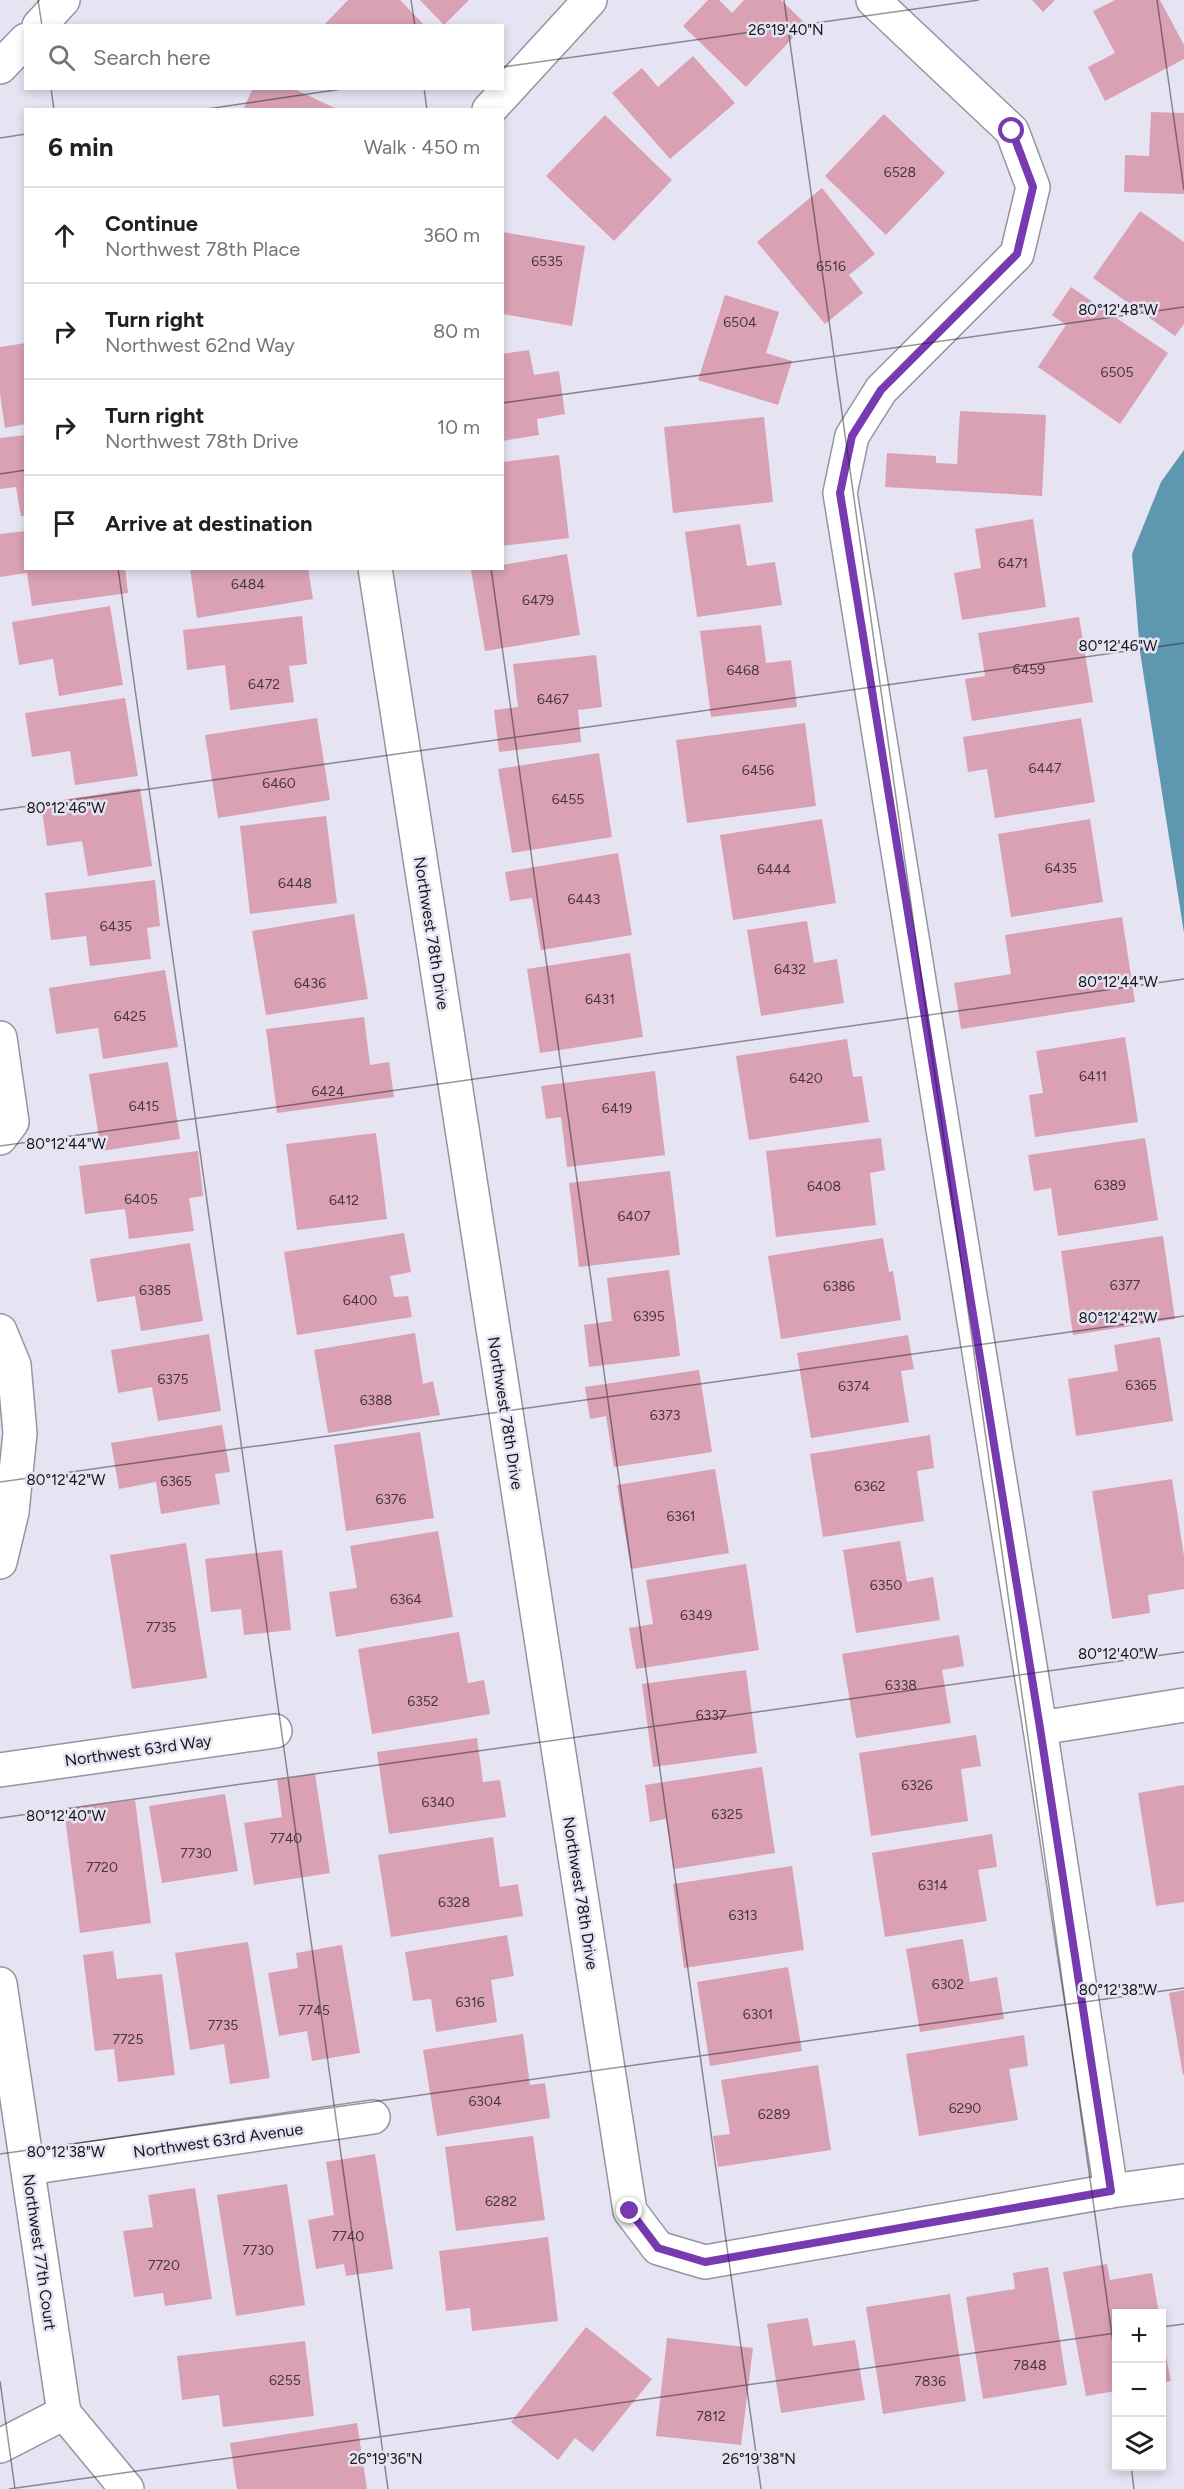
<!DOCTYPE html>
<html lang="en">
<head>
<meta charset="utf-8">
<style>
  :root { --surface:#fff; --page:#f2f2f2; --text:#202124; --muted:#757577; --line:#e0e0e0 }
  body { margin:0; font-family:Figtree,sans-serif; background:var(--page); color:var(--text) }
  .controls { position:absolute; right:18px; bottom:18px; display:grid; overflow:hidden; border-radius:0px; box-shadow:0 3px 9px #0003 }
  .controls button { width:54px; height:54px; display:grid; place-items:center; padding:0; border:0; border-bottom:2px solid var(--line); background:var(--surface); color:var(--text); font:30px sans-serif }
  .stop { position:absolute; width:18px; height:18px; margin:-14px; border:4px solid #773ab0; border-radius:50%; background:#fff }
  .stop.end { background:#773ab0; border-color:#fff; box-shadow:0 2px 6px #0008 }
  .list { margin:0; padding:0; list-style:none }
  h2 { display:flex; justify-content:space-between; align-items:center; height:78px; margin:0; padding:0 24px; font-size:26px }
  h2 small { font-size:20px; font-weight:400; color:var(--muted) }
  .list li { display:grid; grid-template-columns:39px 1fr auto; gap:18px; align-items:center; box-sizing:border-box; height:96px; padding:0 24px; border-top:2px solid var(--line) }
  .list b { display:block; font-size:22px; white-space:nowrap }
  .list p { margin:0; font-size:20px; white-space:nowrap; color:var(--muted) }
  .list em { font-size:20px; font-style:normal; color:var(--muted) }
  .icon { flex:none; width:33px; height:33px; fill:none; stroke:currentColor; stroke-width:2; stroke-linecap:round; stroke-linejoin:round }
  .map { position:relative; flex:none; width:1184px; height:2489px; overflow:hidden }
  .search { position:absolute; background:var(--surface); box-shadow:0 3px 9px #0003; left:24px; top:24px; width:480px; height:66px; display:flex; align-items:center; gap:15px; box-sizing:border-box; padding:0 21px; border-radius:0px; color:var(--muted); font-size:22px }
  .panel { position:absolute; background:var(--surface); box-shadow:0 3px 9px #0003; left:24px; top:108px; width:480px; height:462px; border-radius:0px }
  .map>svg:first-child { display:block }
  .water { fill:#5e97b0 }
  .building { fill:#d9a1b3 }
  .lines { fill:none; stroke-linecap:round; stroke-linejoin:round }
  .street-casing { stroke:#9694a2; stroke-width:36 }
  .secondary-casing { stroke:#9694a2; stroke-width:36 }
  .street { stroke:#fff; stroke-width:33 }
  .secondary { stroke:#fff; stroke-width:33 }
  .route { stroke:#773ab0; stroke-width:8 }
  .ticks { fill:none; stroke:#16151a; stroke-width:1.5; stroke-opacity:0.45 }
  .labels { text-anchor:middle; stroke-width:5; stroke-linejoin:round; paint-order:stroke }
  .number-label { font-size:14px; fill:#473840 }
  .street-label { font-size:16px; fill:#16151a; stroke:#e6e4f3 }
  .ticks-label { font-size:15px; text-anchor:middle; fill:#16151a; stroke:#e6e4f3; stroke-width:5; stroke-linejoin:round; paint-order:stroke }
</style>
</head>
<body>
<div class="map">
<svg width="1184" height="2489" viewBox="0 0 1184 2489">
  <rect width="100%" height="100%" fill="#e6e4f3"/>
  <polygon class="water" points="1184,450 1184,933 1140,652 1132,554 1161,482"/>
  <g class="building">
    <polygon points="348,0 400,0 425,26 323,26"/>
    <polygon points="420,0 469,0 444,25"/>
    <polygon points="708,0 719,0 732,13 744,0 781,0 806,24 746,87 683,26"/>
    <polygon points="1032,0 1055,0 1043,12"/>
    <polygon points="1115,0 1160,0 1184,45 1184,59 1105,101 1088,67 1115,53 1093,11"/>
    <polygon points="693,56 735,103 670,159 612,93 642,68 658,87"/>
    <polygon points="253,88 292,88 339,110 243,110"/>
    <polygon points="1151,112 1184,113 1184,194 1124,192 1125,155 1149,156"/>
    <polygon points="884,114 945,173 886,235 825,176"/>
    <polygon points="605,115 672,180 614,241 546,176"/>
    <polygon points="822,188 875,254 849,275 863,293 825,324 757,242"/>
    <polygon points="1140,211 1184,242 1184,324 1175,336 1093,278"/>
    <polygon points="502,232 585,246 572,326 502,314"/>
    <polygon points="1071,287 1168,353 1120,424 1038,367 1066,325 1052,315"/>
    <polygon points="725,295 779,312 766,353 792,361 778,405 698,380"/>
    <polygon points="26,343 26,424 5,428 0,394 0,347"/>
    <polygon points="529,350 534,375 559,371 565,414 537,419 539,435 502,441 502,354"/>
    <polygon points="960,411 1046,415 1042,496 885,487 887,453 936,456 936,463 957,464"/>
    <polygon points="764,417 773,502 673,513 664,427"/>
    <polygon points="26,435 26,516 21,516 16,487 0,489 0,438"/>
    <polygon points="559,455 569,538 502,546 502,462"/>
    <polygon points="1033,519 1046,607 962,620 954,573 981,568 975,529"/>
    <polygon points="740,524 747,566 775,562 782,605 697,617 685,532"/>
    <polygon points="26,531 26,568 125,568 128,593 32,606 27,573 0,577 0,534"/>
    <polygon points="567,554 580,635 485,651 471,570 502,568 502,565"/>
    <polygon points="190,568 308,568 313,599 197,618"/>
    <polygon points="110,606 123,685 59,696 53,659 19,665 12,622"/>
    <polygon points="302,616 307,664 289,666 294,702 230,710 225,665 187,670 183,630"/>
    <polygon points="1079,617 1093,702 972,721 965,679 985,676 978,633"/>
    <polygon points="761,625 766,663 791,660 797,707 711,717 700,631"/>
    <polygon points="596,655 602,707 578,710 581,742 499,752 494,710 518,707 513,664"/>
    <polygon points="125,698 138,776 75,785 70,751 32,757 25,713"/>
    <polygon points="317,718 330,800 218,818 205,735"/>
    <polygon points="1081,718 1095,802 995,818 987,769 968,772 963,737"/>
    <polygon points="805,723 816,806 687,823 676,740"/>
    <polygon points="599,753 612,837 512,853 498,769"/>
    <polygon points="140,788 152,866 88,876 82,841 47,846 41,803"/>
    <polygon points="326,816 337,903 250,914 240,826"/>
    <polygon points="822,819 836,903 733,920 720,835"/>
    <polygon points="1090,819 1103,902 1011,917 998,834"/>
    <polygon points="618,853 632,935 541,950 532,898 510,901 505,872"/>
    <polygon points="155,880 160,926 147,928 151,959 90,966 86,936 51,940 45,893"/>
    <polygon points="354,914 368,999 266,1015 252,931"/>
    <polygon points="1122,917 1135,1002 961,1029 954,983 1011,974 1005,935"/>
    <polygon points="807,921 814,963 837,959 844,1003 761,1016 747,930"/>
    <polygon points="630,953 643,1037 540,1053 527,969"/>
    <polygon points="165,970 178,1047 103,1059 98,1028 56,1034 49,988"/>
    <polygon points="364,1017 370,1065 389,1062 394,1097 277,1113 266,1029"/>
    <polygon points="1125,1037 1138,1122 1035,1137 1029,1095 1043,1093 1036,1051"/>
    <polygon points="847,1039 853,1077 862,1076 869,1122 749,1140 736,1056"/>
    <polygon points="168,1062 180,1139 101,1151 89,1074"/>
    <polygon points="655,1071 665,1155 567,1167 561,1117 546,1119 541,1086"/>
    <polygon points="376,1133 387,1219 297,1230 286,1144"/>
    <polygon points="881,1138 885,1170 870,1173 876,1225 776,1237 766,1151"/>
    <polygon points="1145,1138 1158,1220 1058,1236 1051,1188 1034,1191 1028,1155"/>
    <polygon points="198,1151 203,1196 189,1198 194,1231 129,1239 125,1209 85,1214 79,1166"/>
    <polygon points="670,1171 680,1255 579,1267 569,1183"/>
    <polygon points="404,1233 411,1272 390,1276 394,1297 408,1296 412,1317 297,1335 284,1252"/>
    <polygon points="1163,1236 1175,1319 1073,1335 1061,1251"/>
    <polygon points="883,1238 889,1272 893,1271 901,1320 781,1339 768,1256"/>
    <polygon points="190,1243 203,1321 141,1331 135,1296 97,1302 90,1259"/>
    <polygon points="669,1270 680,1356 589,1367 584,1325 612,1321 607,1278"/>
    <polygon points="415,1333 423,1384 433,1381 440,1415 328,1433 314,1350"/>
    <polygon points="209,1334 221,1411 158,1421 152,1387 118,1393 111,1350"/>
    <polygon points="908,1335 914,1369 901,1371 909,1422 811,1438 797,1353"/>
    <polygon points="1160,1337 1173,1421 1076,1436 1068,1379 1118,1371 1114,1345"/>
    <polygon points="699,1370 712,1452 614,1467 606,1416 590,1419 585,1387"/>
    <polygon points="222,1425 230,1472 215,1474 220,1504 161,1514 156,1482 119,1489 111,1443"/>
    <polygon points="420,1432 434,1518 346,1531 334,1445"/>
    <polygon points="930,1435 934,1468 917,1471 924,1521 823,1537 810,1454"/>
    <polygon points="715,1469 729,1553 631,1569 617,1485"/>
    <polygon points="1172,1479 1184,1556 1184,1589 1148,1595 1150,1613 1112,1619 1092,1491"/>
    <polygon points="438,1531 453,1617 336,1637 329,1592 357,1588 350,1546"/>
    <polygon points="900,1541 907,1582 933,1577 940,1620 856,1633 843,1550"/>
    <polygon points="186,1543 207,1678 132,1689 110,1555"/>
    <polygon points="282,1550 291,1630 244,1635 241,1609 211,1612 205,1559"/>
    <polygon points="746,1564 759,1650 636,1669 629,1628 653,1624 646,1580"/>
    <polygon points="459,1632 468,1683 484,1680 490,1714 372,1734 358,1649"/>
    <polygon points="959,1635 964,1666 942,1670 951,1723 856,1738 842,1654"/>
    <polygon points="746,1670 757,1753 653,1767 642,1684"/>
    <polygon points="976,1735 981,1766 961,1769 968,1821 871,1836 859,1753"/>
    <polygon points="477,1738 483,1782 500,1780 506,1817 389,1834 377,1752"/>
    <polygon points="762,1767 775,1853 674,1869 666,1819 650,1822 645,1785"/>
    <polygon points="315,1774 330,1873 254,1885 244,1823 282,1817 277,1780"/>
    <polygon points="1184,1785 1184,1902 1156,1906 1138,1793"/>
    <polygon points="225,1794 238,1871 162,1883 149,1806"/>
    <polygon points="135,1800 151,1923 80,1933 64,1809"/>
    <polygon points="992,1834 997,1867 978,1870 987,1921 885,1937 872,1853"/>
    <polygon points="493,1837 500,1887 518,1884 523,1916 391,1937 378,1855"/>
    <polygon points="792,1866 804,1950 684,1968 673,1884"/>
    <polygon points="507,1935 514,1976 491,1980 497,2022 436,2032 431,1999 413,2001 405,1952"/>
    <polygon points="963,1939 970,1982 997,1977 1004,2019 920,2032 906,1949"/>
    <polygon points="248,1942 270,2078 230,2084 224,2044 190,2050 175,1953"/>
    <polygon points="342,1945 360,2053 312,2061 307,2031 279,2036 268,1973 298,1968 296,1953"/>
    <polygon points="113,1951 117,1979 162,1974 175,2075 118,2082 114,2049 95,2051 83,1955"/>
    <polygon points="788,1967 802,2051 710,2066 697,1982"/>
    <polygon points="1184,1990 1184,2075 1183,2075 1169,1993"/>
    <polygon points="523,2034 530,2085 545,2083 550,2118 437,2136 423,2050"/>
    <polygon points="1024,2035 1028,2066 1009,2069 1018,2120 919,2136 906,2054"/>
    <polygon points="818,2065 831,2150 718,2167 713,2136 730,2134 721,2080"/>
    <polygon points="533,2136 545,2220 456,2231 445,2147"/>
    <polygon points="375,2154 393,2269 346,2276 344,2264 316,2269 308,2220 334,2215 326,2162"/>
    <polygon points="287,2184 305,2305 236,2316 217,2195"/>
    <polygon points="195,2188 212,2299 165,2306 163,2293 134,2297 123,2231 153,2227 148,2195"/>
    <polygon points="548,2237 558,2321 472,2331 470,2308 446,2311 439,2251"/>
    <polygon points="1107,2264 1110,2280 1152,2273 1159,2314 1116,2314 1116,2391 1086,2396 1063,2272"/>
    <polygon points="1048,2267 1067,2385 983,2399 966,2297 1015,2289 1013,2273"/>
    <polygon points="950,2294 966,2401 883,2414 866,2307"/>
    <polygon points="808,2318 813,2346 855,2340 865,2400 781,2413 767,2324"/>
    <polygon points="586,2327 652,2379 593,2452 575,2438 558,2460 511,2422"/>
    <polygon points="1162,2336 1171,2381 1162,2383"/>
    <polygon points="667,2338 753,2348 741,2445 656,2436"/>
    <polygon points="305,2341 314,2416 223,2427 219,2395 182,2400 177,2356"/>
    <polygon points="357,2423 367,2489 237,2489 230,2443"/>
  </g>
  <g class="lines">
    <defs>
      <g id="street">
        <polyline points="873,0 1012,131 1033,187 1017,254 881,390 852,436 840,493 1040,1728 1111,2191"/>
        <polyline points="489,110 590,0"/>
        <polyline points="375,568 630,2211 658,2248 705,2262 1111,2191 1184,2181"/>
        <polyline points="0,1038 12,1122 0,1138"/>
        <polyline points="0,1331 14,1365 20,1433 12,1512 0,1562"/>
        <polyline points="1040,1728 1184,1705"/>
        <polyline points="0,1770 275,1731"/>
        <polyline points="0,1984 64,2413"/>
        <polyline points="28,2168 373,2117"/>
        <polyline points="64,2413 127,2489"/>
        <polyline points="0,2446 64,2413"/>
      </g>
      <g id="secondary">
        <polyline points="39,26 63,0"/>
        <polyline points="0,67 26,40"/>
      </g>
    </defs>
    <use href="#street" class="street-casing"/>
    <use href="#secondary" class="secondary-casing"/>
    <use href="#street" class="street"/>
    <use href="#secondary" class="secondary"/>
  </g>
  <g class="lines">
    <polyline class="route" points="630,2211 658,2248 705,2262 1111,2191 1040,1728 840,493 852,436 881,390 1017,254 1033,187 1012,131"/>
  </g>
  <path class="ticks" d="M 38,0 L 42,26M 411,0 L 415,26M 784,0 L 1116,2364M 1157,0 L 1184,190M 502,67 L 979,0M 51,88 L 54,110M 424,88 L 427,110M 200,110 L 349,88M 0,138 L 26,134M 502,403 L 1184,307M 0,474 L 26,470M 118,568 L 388,2489M 491,568 L 761,2489M 0,810 L 1184,643M 0,1146 L 1184,979M 0,1482 L 1184,1316M 0,1818 L 1184,1652M 0,2154 L 1184,1988M 1162,2327 L 1184,2324M 0,2381 L 15,2489M 1131,2466 L 1134,2489M 9,2489 L 1116,2333"/>
  <g class="labels">
    <g class="number-label">
      <text x="900" y="177">6528</text>
      <text x="547" y="266">6535</text>
      <text x="831" y="271">6516</text>
      <text x="740" y="327">6504</text>
      <text x="1117" y="377">6505</text>
      <text x="1013" y="568">6471</text>
      <text x="248" y="589">6484</text>
      <text x="538" y="605">6479</text>
      <text x="1029" y="674">6459</text>
      <text x="743" y="675">6468</text>
      <text x="264" y="689">6472</text>
      <text x="553" y="704">6467</text>
      <text x="1045" y="773">6447</text>
      <text x="758" y="775">6456</text>
      <text x="279" y="788">6460</text>
      <text x="568" y="804">6455</text>
      <text x="1061" y="873">6435</text>
      <text x="774" y="874">6444</text>
      <text x="295" y="888">6448</text>
      <text x="584" y="904">6443</text>
      <text x="116" y="931">6435</text>
      <text x="790" y="974">6432</text>
      <text x="310" y="988">6436</text>
      <text x="600" y="1004">6431</text>
      <text x="130" y="1021">6425</text>
      <text x="1093" y="1081">6411</text>
      <text x="806" y="1083">6420</text>
      <text x="328" y="1096">6424</text>
      <text x="144" y="1111">6415</text>
      <text x="617" y="1113">6419</text>
      <text x="1110" y="1190">6389</text>
      <text x="824" y="1191">6408</text>
      <text x="141" y="1204">6405</text>
      <text x="344" y="1205">6412</text>
      <text x="634" y="1221">6407</text>
      <text x="1125" y="1290">6377</text>
      <text x="839" y="1291">6386</text>
      <text x="155" y="1295">6385</text>
      <text x="360" y="1305">6400</text>
      <text x="649" y="1321">6395</text>
      <text x="173" y="1384">6375</text>
      <text x="1141" y="1390">6365</text>
      <text x="854" y="1391">6374</text>
      <text x="376" y="1405">6388</text>
      <text x="665" y="1420">6373</text>
      <text x="176" y="1486">6365</text>
      <text x="870" y="1491">6362</text>
      <text x="391" y="1504">6376</text>
      <text x="681" y="1521">6361</text>
      <text x="886" y="1590">6350</text>
      <text x="406" y="1604">6364</text>
      <text x="696" y="1620">6349</text>
      <text x="161" y="1632">7735</text>
      <text x="901" y="1690">6338</text>
      <text x="423" y="1706">6352</text>
      <text x="711" y="1720">6337</text>
      <text x="917" y="1790">6326</text>
      <text x="438" y="1807">6340</text>
      <text x="727" y="1819">6325</text>
      <text x="286" y="1843">7740</text>
      <text x="196" y="1858">7730</text>
      <text x="102" y="1872">7720</text>
      <text x="933" y="1890">6314</text>
      <text x="454" y="1907">6328</text>
      <text x="743" y="1920">6313</text>
      <text x="948" y="1989">6302</text>
      <text x="470" y="2007">6316</text>
      <text x="314" y="2015">7745</text>
      <text x="758" y="2019">6301</text>
      <text x="223" y="2030">7735</text>
      <text x="128" y="2044">7725</text>
      <text x="485" y="2106">6304</text>
      <text x="965" y="2113">6290</text>
      <text x="774" y="2119">6289</text>
      <text x="501" y="2206">6282</text>
      <text x="348" y="2241">7740</text>
      <text x="258" y="2255">7730</text>
      <text x="164" y="2270">7720</text>
      <text x="1030" y="2370">7848</text>
      <text x="285" y="2385">6255</text>
      <text x="930" y="2386">7836</text>
      <text x="711" y="2421">7812</text>
    </g>
    <g class="street-label">
      <text transform="translate(432 933) rotate(81)" y="6">Northwest 78th Drive</text>
      <text transform="translate(506 1413) rotate(81)" y="6">Northwest 78th Drive</text>
      <text transform="translate(138 1750) rotate(-8)" y="6">Northwest 63rd Way</text>
      <text transform="translate(581 1893) rotate(81)" y="6">Northwest 78th Drive</text>
      <text transform="translate(218 2140) rotate(-8)" y="6">Northwest 63rd Avenue</text>
      <text transform="translate(40 2252) rotate(82)" y="6">Northwest 77th Court</text>
    </g>
  </g>
  <g class="ticks-label">
    <text x="786" y="35">26°19'40"N</text>
    <text x="1118" y="315">80°12'48"W</text>
    <text x="1118" y="651">80°12'46"W</text>
    <text x="66" y="813">80°12'46"W</text>
    <text x="1118" y="987">80°12'44"W</text>
    <text x="66" y="1149">80°12'44"W</text>
    <text x="1118" y="1323">80°12'42"W</text>
    <text x="66" y="1485">80°12'42"W</text>
    <text x="1118" y="1659">80°12'40"W</text>
    <text x="66" y="1821">80°12'40"W</text>
    <text x="1118" y="1995">80°12'38"W</text>
    <text x="66" y="2157">80°12'38"W</text>
    <text x="386" y="2464">26°19'36"N</text>
    <text x="759" y="2464">26°19'38"N</text>
  </g>
</svg>
<div class="controls">
<button>+</button>
<button>−</button>
<button><svg class="icon" aria-label="layers" viewBox="0 0 24 24"><path d="M12 4l9 5-9 5-9-5zM3 14l9 5 9-5"/></svg></button>
</div>
<div class="stop" style="left:1012px;top:131px"></div>
<div class="stop end" style="left:630px;top:2211px"></div>
<div class="search"><svg class="icon" aria-label="search" viewBox="0 0 24 24"><circle cx="10" cy="10" r="6"/><path d="M15 15l6 6"/></svg>Search here</div>
<section class="panel">
<h2>6 min<small>Walk · 450 m</small></h2>
<ul class="list">
<li><svg class="icon" aria-label="ahead" viewBox="0 0 24 24"><path d="M12 20V5M6 11l6-6 6 6"/></svg><div><b>Continue</b><p>Northwest 78th Place</p></div><em>360 m</em></li>
<li><svg class="icon" aria-label="right" viewBox="0 0 24 24"><path d="M7 20v-9h11M14 6l5 5-5 5"/></svg><div><b>Turn right</b><p>Northwest 62nd Way</p></div><em>80 m</em></li>
<li><svg class="icon" aria-label="right" viewBox="0 0 24 24"><path d="M7 20v-9h11M14 6l5 5-5 5"/></svg><div><b>Turn right</b><p>Northwest 78th Drive</p></div><em>10 m</em></li>
<li><svg class="icon" aria-label="arrive" viewBox="0 0 24 24"><path d="M6 21V4h12l-3 4 3 4H6"/></svg><div><b>Arrive at destination</b></div></li>
</ul>
</section>
</div>
</body>
</html>
